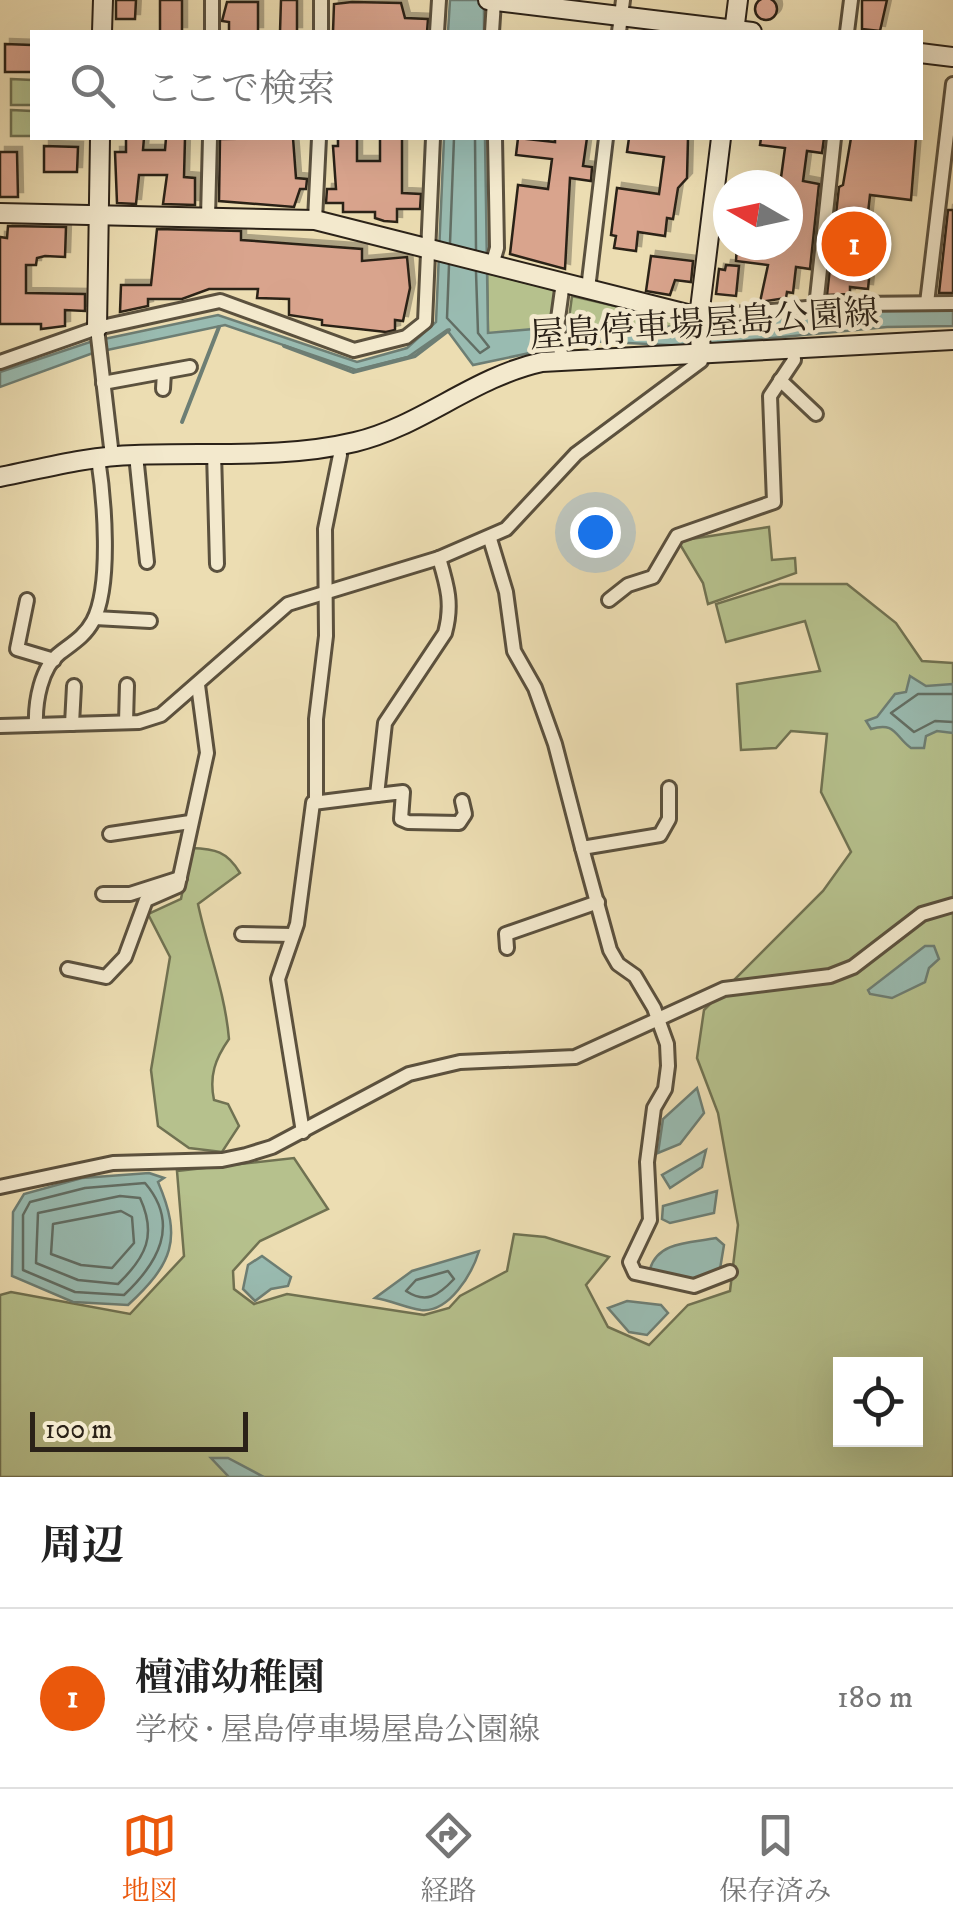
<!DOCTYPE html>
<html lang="ja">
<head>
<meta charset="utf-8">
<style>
  :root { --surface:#fff; --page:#f2f2f2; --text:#222; --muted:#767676; --line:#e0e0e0; --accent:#ea580c }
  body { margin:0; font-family:"IM FELL DW Pica","Noto Serif JP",serif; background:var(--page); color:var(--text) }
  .controls { position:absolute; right:30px; bottom:30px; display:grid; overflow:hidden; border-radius:0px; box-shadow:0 10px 40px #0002 }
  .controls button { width:90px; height:90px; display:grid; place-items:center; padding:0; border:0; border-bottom:2px solid var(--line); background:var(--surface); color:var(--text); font:50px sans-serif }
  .compass { position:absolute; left:713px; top:170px; width:90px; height:90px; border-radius:50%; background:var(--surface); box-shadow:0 10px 40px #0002; rotate:279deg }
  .scale { position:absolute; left:30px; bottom:25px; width:218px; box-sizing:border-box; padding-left:10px; border:5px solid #2b2218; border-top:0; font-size:28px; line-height:35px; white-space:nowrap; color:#2b2218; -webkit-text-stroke:8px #f3e9cd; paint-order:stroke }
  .you { position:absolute; left:595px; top:532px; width:35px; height:35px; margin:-25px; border:8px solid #fff; border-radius:50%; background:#1a73e8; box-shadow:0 0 0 15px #1a73e833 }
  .badge { display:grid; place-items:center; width:65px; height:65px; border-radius:50%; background:var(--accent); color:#fff; font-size:32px; font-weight:700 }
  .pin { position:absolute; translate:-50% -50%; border:5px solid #fff; box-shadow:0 2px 10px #0006 }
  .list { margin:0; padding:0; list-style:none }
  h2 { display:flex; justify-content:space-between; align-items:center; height:130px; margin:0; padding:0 40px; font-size:42px }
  h2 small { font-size:32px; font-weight:400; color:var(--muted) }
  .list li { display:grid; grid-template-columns:65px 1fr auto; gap:30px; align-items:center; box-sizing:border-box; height:180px; padding:0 40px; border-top:2px solid var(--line) }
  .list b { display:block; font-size:38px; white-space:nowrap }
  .list p { margin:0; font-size:32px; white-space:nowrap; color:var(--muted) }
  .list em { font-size:32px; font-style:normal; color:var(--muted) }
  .icon { flex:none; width:55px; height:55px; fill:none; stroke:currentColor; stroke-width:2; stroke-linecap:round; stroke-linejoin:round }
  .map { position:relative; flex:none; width:953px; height:1477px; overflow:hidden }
  .search { position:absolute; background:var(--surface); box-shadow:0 10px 40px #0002; left:30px; right:30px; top:30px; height:110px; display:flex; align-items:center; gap:25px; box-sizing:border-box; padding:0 35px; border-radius:0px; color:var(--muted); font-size:38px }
  .sheet { height:310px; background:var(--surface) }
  nav { display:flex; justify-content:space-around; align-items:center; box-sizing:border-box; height:140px; border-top:2px solid var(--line); background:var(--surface); font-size:28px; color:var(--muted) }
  nav a { display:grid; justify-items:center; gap:5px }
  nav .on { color:var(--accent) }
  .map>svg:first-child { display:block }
  .green { fill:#b6c18d; stroke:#707252; stroke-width:2.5; fill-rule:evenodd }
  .water { fill:#99bbb1; stroke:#6d7e74; stroke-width:2.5 }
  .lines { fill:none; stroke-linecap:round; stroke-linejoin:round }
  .shore { stroke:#626e64; stroke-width:2.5 }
  .stream { stroke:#6d7e74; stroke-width:4 }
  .building { fill:#d9a48d; stroke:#2b2218; stroke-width:2.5; filter:url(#shadow) }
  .street-casing { stroke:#5b513e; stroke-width:18 }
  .secondary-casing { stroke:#2b2218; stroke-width:22 }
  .street { stroke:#f3e9cd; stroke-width:12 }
  .secondary { stroke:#f3e9cd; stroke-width:18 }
  .labels { text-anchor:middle; stroke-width:9; stroke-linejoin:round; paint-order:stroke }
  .street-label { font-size:35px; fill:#2b2218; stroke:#f3e9cd }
</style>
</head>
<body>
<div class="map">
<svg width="953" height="1477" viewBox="0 0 953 1477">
  <defs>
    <filter id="shadow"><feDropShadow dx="5" dy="-5" stdDeviation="0" flood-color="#0004"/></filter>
  </defs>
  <rect width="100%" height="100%" fill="#ecddb2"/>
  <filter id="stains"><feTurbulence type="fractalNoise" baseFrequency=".002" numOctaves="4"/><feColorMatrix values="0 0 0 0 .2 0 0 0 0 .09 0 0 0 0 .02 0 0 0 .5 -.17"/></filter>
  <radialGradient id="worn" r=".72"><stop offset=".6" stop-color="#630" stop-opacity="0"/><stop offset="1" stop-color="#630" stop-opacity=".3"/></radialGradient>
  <g class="green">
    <polygon points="11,79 32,80 32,105 11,105"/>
    <polygon points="11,110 32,111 32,136 11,136"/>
    <polygon points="487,273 555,290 551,330 488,334"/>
    <polygon points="572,296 680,321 678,327 568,326"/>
    <polygon points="769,527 772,560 795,558 796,573 708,604 703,583 678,541"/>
    <path d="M 780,584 L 847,584 L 896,623 L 922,661 L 953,663 L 953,1477 L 0,1477 L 0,1295 L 11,1292 L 130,1314 L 184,1256 L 177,1171 L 294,1158 L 328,1209 L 260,1241 L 233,1271 L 234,1289 L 254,1304 L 287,1294 L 424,1315 L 449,1308 L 460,1296 L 507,1271 L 514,1234 L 545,1237 L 609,1257 L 586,1285 L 608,1327 L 649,1345 L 688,1305 L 730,1291 L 738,1225 L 718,1113 L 697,1058 L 704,1010 L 823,891 L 851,852 L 821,792 L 827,734 L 791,731 L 776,748 L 741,750 L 737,684 L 820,671 L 805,621 L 726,642 L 716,604 ZM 840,1364 L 916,1364 L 916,1440 L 840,1440 Z"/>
    <path d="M 191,848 C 215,849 227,851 240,873 L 198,904 C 208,951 225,992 229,1039 C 215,1059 209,1076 214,1100 L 228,1104 L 239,1126 L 222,1152 L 189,1148 L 158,1126 L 151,1070 L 170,957 L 148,914 L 181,899 Z"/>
  </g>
  <g class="water">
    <polygon points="450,0 484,0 484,32 448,32"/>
    <polygon points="444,138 485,138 488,333 568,326 678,327 875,308 953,307 953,326 887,327 688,346 587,341 473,365 447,330 408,357 356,370 225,325 93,353 0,387 0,372 90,342 218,315 357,362 407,348 436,322"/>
    <path d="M 910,676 L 926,686 L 953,684 L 953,733 L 937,731 L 926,736 L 924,748 L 911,748 C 895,737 896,721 871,729 L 866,721 L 877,717 L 895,694 L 906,692 Z"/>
    <polygon points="925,946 934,946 939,959 929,968 925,982 892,998 870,994 868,990"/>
    <polygon points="697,1088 704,1113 680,1144 658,1153 663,1119"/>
    <polygon points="706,1150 702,1167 670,1188 662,1175"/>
    <path d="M 149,1173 L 164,1178 L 158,1182 C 183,1240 172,1264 128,1305 L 73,1302 L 12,1276 L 13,1212 L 24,1194 L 82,1178 Z"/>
    <polygon points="717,1191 714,1213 670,1223 662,1219 663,1206"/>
    <path d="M 716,1238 L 724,1245 L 720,1269 L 692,1280 L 650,1269 C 658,1241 691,1243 716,1238 Z"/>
    <path d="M 479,1251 C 472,1274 449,1313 421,1310 C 406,1308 390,1300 375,1298 L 412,1271 Z"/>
    <polygon points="262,1256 291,1277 288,1286 271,1289 255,1301 243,1289 248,1265"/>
    <polygon points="627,1301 661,1305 668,1313 647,1335 629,1332 608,1308"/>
    <polygon points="211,1458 228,1458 264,1477 229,1477"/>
  </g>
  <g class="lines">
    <g class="shore">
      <polyline points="475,138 476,249"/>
      <polyline points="450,243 454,138"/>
      <polyline points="449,265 447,318 480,353 489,347 478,333 476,272"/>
      <polyline points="953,694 918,694 891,713 914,732 935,721 953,722"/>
      <path d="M 145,1183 C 181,1225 157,1264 124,1295 L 75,1292 L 23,1270 L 23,1215 L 30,1202 L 85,1188 Z"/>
      <path d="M 120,1196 L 140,1198 C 157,1235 146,1257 118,1284 L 78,1280 L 36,1263 L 38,1213 Z"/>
      <polygon points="121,1211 132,1217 134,1243 112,1268 81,1265 51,1254 53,1224"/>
      <path d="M 448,1271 L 454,1279 C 438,1296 426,1304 406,1291 L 416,1280 Z"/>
    </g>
    <g class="stream">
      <polyline points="284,346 353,372 415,356 449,330"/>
      <polyline points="182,422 219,327"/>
    </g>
  </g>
  <g class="building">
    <circle cx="766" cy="9" r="11"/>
    <polygon points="116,0 136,0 135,19 116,19"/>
    <rect x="160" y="0" width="22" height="32"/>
    <polygon points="281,0 297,0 297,32 280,32"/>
    <polygon points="862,0 887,0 880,31 862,29"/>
    <polygon points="227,2 258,2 258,32 229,32 229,22 222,21"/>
    <polygon points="352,2 401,3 405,18 428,19 427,32 333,32 334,4"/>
    <polygon points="5,44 32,45 32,72 5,72"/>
    <polygon points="126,138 144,138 143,150 165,150 166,138 185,138 184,177 195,178 195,205 163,204 167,175 139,175 136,204 117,203 115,152 126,152"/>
    <polygon points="293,138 296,178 307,179 306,189 300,189 294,207 219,201 220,139"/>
    <polygon points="338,138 357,138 357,161 380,161 380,138 402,138 402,193 421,194 420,209 397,209 397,222 384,221 375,218 375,212 343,212 343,203 326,203 327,189 336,189 333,146 338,146"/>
    <polygon points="518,138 555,142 555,138 587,138 583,166 592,167 591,181 570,178 565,269 510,254 518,185 548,189 552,159 516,155"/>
    <polygon points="629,138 688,138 687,178 678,188 673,219 667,218 665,236 638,232 636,251 614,248 616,236 611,235 617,188 659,194 664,157 627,152"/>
    <polygon points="761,138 824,138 822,153 807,151 803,181 819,184 810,269 796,267 793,293 787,292 786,298 760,302 768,265 736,261 737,245 788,245 788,185 780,185 785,148 760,145"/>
    <polygon points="851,138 916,138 911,200 870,195 862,267 870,268 868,289 850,287 850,294 827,295 839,187 843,185"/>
    <polygon points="44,146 78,147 77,172 44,172"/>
    <polygon points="0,152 17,152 18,197 0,197"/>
    <polygon points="948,210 953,210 953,293 939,293"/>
    <polygon points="8,226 66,227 65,257 45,256 37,258 36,265 26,265 26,293 85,294 85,311 65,310 65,326 41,329 41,324 0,324 0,237 7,238"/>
    <polygon points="157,229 241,231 241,240 362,249 362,261 407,257 410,288 403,321 395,320 395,330 386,332 322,325 322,320 289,315 289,299 257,298 258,289 209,289 182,299 148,299 148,306 120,312 121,285 151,285"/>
    <polygon points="651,256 693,261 691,282 675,280 670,295 646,291"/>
    <polygon points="726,265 739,266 736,296 716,294 719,269 725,270"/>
  </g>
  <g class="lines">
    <defs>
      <g id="street">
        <polyline points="212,32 212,0"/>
        <polyline points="321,32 321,0"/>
        <polyline points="437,32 439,0"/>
        <polyline points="492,32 494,1"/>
        <polyline points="619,32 623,0"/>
        <polyline points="847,32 851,0"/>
        <polyline points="208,217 210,138"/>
        <polyline points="315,220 319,138"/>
        <polyline points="492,265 497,248 495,138"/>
        <polyline points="588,289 606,138"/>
        <polyline points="927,303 953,84"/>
        <polyline points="816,307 834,138"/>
        <polyline points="699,317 854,304 953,303"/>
        <polyline points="97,328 112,456"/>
        <polyline points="562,360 557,326 563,282"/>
        <polyline points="0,362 97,328 220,301 354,350 406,337 425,322 433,138"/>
        <polyline points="780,380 816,414"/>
        <polyline points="103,383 190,367"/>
        <polyline points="163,389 164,372"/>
        <polyline points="214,452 217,564"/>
        <polyline points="136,455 147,562"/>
        <polyline points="490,539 506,592 514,651 535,688 555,744 582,848 660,835 669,819 669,788"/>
        <polyline points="27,600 17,649 54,660"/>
        <polyline points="609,600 628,585 653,577 677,536 774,502 770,396 794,360 793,348"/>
        <polyline points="95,618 150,621"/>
        <polyline points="126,722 127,685"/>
        <polyline points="72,724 74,686"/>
        <path d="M 36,725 C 35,702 41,667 60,653 C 73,643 85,636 93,621 C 112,585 104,497 98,458"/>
        <polyline points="0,726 139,722 161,715 288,604 439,558 506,529 576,454 701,361 701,353"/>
        <polyline points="377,795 403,792 401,819 408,822 459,823 465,814 462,801"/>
        <polyline points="316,801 316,719 326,636 325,529 340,455 338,446"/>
        <polyline points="110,834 190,822"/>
        <polyline points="582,848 610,950 618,964 635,976 654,1008 667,1044 668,1066 665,1089 654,1108 647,1162 650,1220 630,1262 635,1273 694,1286 730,1272"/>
        <polyline points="103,894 130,894 180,878"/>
        <polyline points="242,934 292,935"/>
        <polyline points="507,948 506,934 598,902"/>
        <polyline points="68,969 106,977 125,957 146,900 178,886 207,753 198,685"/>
        <path d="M 303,1132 L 278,979 L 297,924 L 313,803 L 377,795 L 385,723 L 445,633 C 453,604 447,585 439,558"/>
        <polyline points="0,1187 113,1163 222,1160 246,1155 272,1147 409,1074 460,1062 575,1057 724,989 830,976 853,967 922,914 953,905"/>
      </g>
      <g id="secondary">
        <polyline points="488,0 752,32"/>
        <polyline points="102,32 103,0"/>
        <polyline points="734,32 738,0"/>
        <polyline points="920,53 953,57"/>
        <polyline points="0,213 315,220 699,317"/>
        <polyline points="97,328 100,138"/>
        <polyline points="701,353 699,317 721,138"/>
        <path d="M 0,477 C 45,468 89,456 135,455 C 207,452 284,459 355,442 C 422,426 473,377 542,362 L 953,340"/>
      </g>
    </defs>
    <use href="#street" class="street-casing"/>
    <use href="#secondary" class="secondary-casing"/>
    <use href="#street" class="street"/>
    <use href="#secondary" class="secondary"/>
  </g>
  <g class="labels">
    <g class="street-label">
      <text transform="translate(704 323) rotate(-4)" y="12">屋島停車場屋島公園線</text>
    </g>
  </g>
  <rect width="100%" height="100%" filter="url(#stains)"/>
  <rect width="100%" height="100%" fill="url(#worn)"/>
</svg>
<div class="controls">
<button><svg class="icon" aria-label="locate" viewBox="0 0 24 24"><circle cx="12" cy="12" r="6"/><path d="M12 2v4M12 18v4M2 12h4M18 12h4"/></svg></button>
</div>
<svg class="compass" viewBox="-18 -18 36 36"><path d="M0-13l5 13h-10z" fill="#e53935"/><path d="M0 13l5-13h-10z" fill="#767676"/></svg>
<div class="scale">100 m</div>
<div class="you"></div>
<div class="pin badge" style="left:854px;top:244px">1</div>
<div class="search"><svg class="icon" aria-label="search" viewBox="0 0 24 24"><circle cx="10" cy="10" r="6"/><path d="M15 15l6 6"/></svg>ここで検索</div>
</div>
<section class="sheet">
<h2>周辺<small></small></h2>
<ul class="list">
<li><span class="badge">1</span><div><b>檀浦幼稚園</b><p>学校 · 屋島停車場屋島公園線</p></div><em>180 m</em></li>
</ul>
</section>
<nav>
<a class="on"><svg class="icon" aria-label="map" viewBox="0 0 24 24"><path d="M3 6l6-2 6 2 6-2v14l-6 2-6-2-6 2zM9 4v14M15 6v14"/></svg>地図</a>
<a><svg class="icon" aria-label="directions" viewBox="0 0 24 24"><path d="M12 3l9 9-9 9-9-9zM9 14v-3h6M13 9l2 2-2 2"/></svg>経路</a>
<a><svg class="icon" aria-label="saved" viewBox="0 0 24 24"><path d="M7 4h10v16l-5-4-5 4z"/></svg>保存済み</a>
</nav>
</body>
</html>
